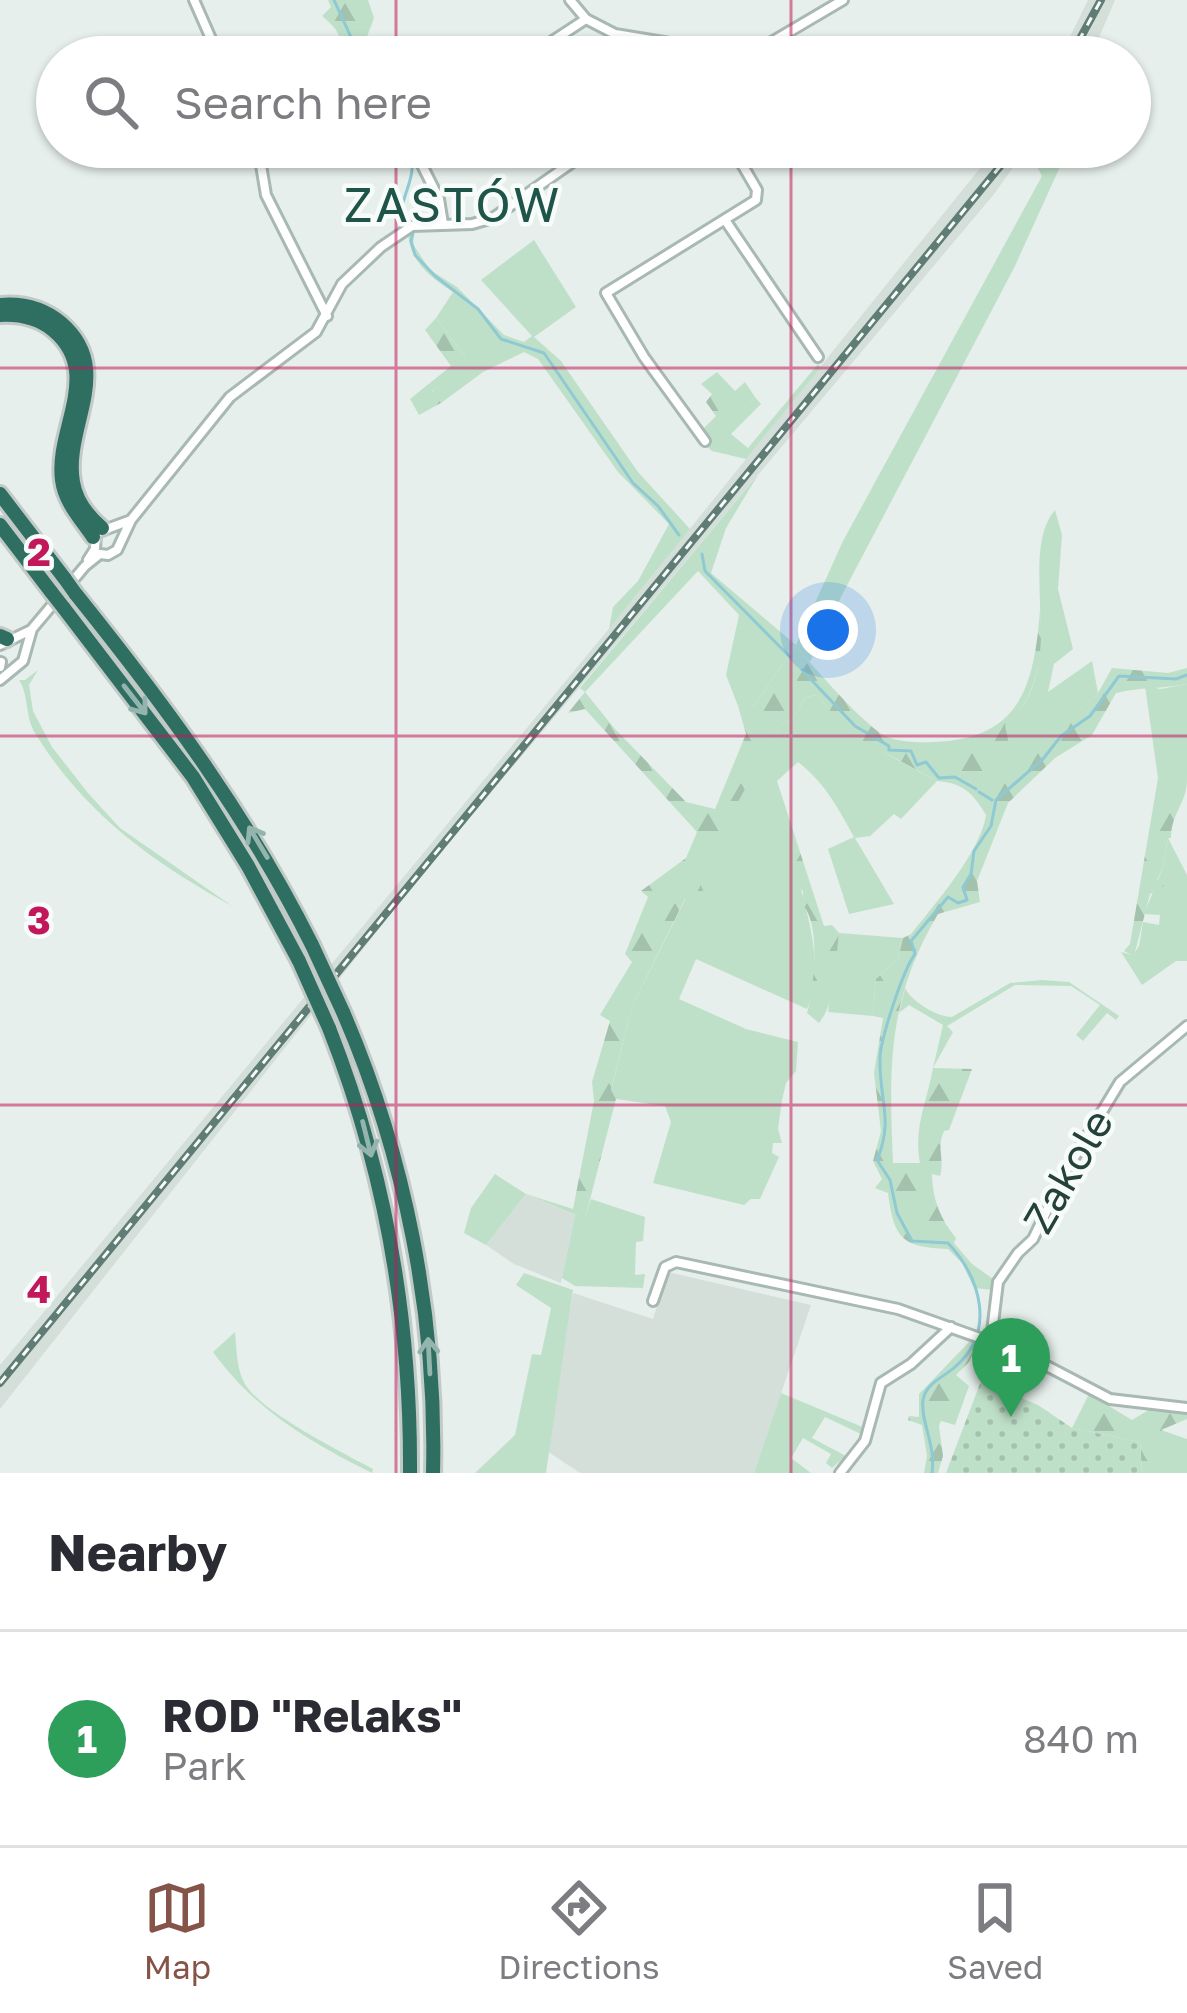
<!DOCTYPE html>
<meta charset="utf-8">
<style>
:root{--surface:#fff;--page:#f7f7f7;--text:#2b2b33;--muted:#7c7c81;--line:#e1e1e2;--accent:#855347}
body{margin:0;font-family:"Golos Text",sans-serif;background:var(--page);color:var(--text)}
.you{position:absolute;left:828px;top:630px;width:42px;height:42px;margin:-30px;border:9px solid #fff;border-radius:50%;background:#1a73e8;box-shadow:0 0 0 18px #1a73e833}
.badge{display:grid;place-items:center;width:78px;height:78px;border-radius:50%;background:var(--accent);color:#fff;font-size:39px;font-weight:700}
.pin{position:absolute;translate:-50% -99px;filter:drop-shadow(0 3px 6px #0008)}
.pin::after{content:'';position:absolute;top:63px;width:42px;height:36px;background:inherit;clip-path:polygon(0 0,100% 0,50% 100%)}
.list{margin:0;padding:0;list-style:none}
h2{display:flex;justify-content:space-between;align-items:center;height:156px;margin:0;padding:0 48px;font-size:51px}
h2 small{font-size:39px;font-weight:400;color:var(--muted)}
.list li{display:grid;grid-template-columns:78px 1fr auto;gap:36px;align-items:center;box-sizing:border-box;height:216px;padding:0 48px;border-top:3px solid var(--line)}
.list b{display:block;font-size:45px;white-space:nowrap}
.list p{margin:0;font-size:39px;white-space:nowrap;color:var(--muted)}
.list em{font-size:39px;font-style:normal;color:var(--muted)}
.icon{flex:none;width:66px;height:66px;fill:none;stroke:currentColor;stroke-width:2;stroke-linecap:round;stroke-linejoin:round}
.map{position:relative;flex:none;width:1187px;height:1473px;overflow:hidden}
.search{position:absolute;background:var(--surface);box-shadow:0 3px 9px #0004;left:36px;right:36px;top:36px;height:132px;display:flex;align-items:center;gap:30px;box-sizing:border-box;padding:0 42px;border-radius:66px;color:var(--muted);font-size:45px}
.sheet{height:372px;background:var(--surface)}
nav{display:flex;justify-content:space-around;align-items:center;box-sizing:border-box;height:168px;border-top:3px solid var(--line);background:var(--surface);font-size:33px;color:var(--muted)}
nav a{display:grid;justify-items:center;gap:6px}
nav .on{color:var(--accent)}
.map>svg:first-child{display:block}
.built{fill:#d4dfda}
.grass{fill:#bfe0c8}
.forest{fill:url(#forest-firs)}
.park{fill:url(#park-dots)}
.lines{fill:none;stroke-linecap:round;stroke-linejoin:round}
.stream{stroke:#8ec9d4;stroke-width:3}
.minor-casing{stroke:#a8b8b2;stroke-width:14}
.highway-casing{stroke:#c2cac8;stroke-width:20}
.minor{stroke:#fff;stroke-width:8}
.highway{stroke:#2f6f62;stroke-width:14}
.rail-casing{stroke:#5f7d75;stroke-width:8}
.rail{stroke:#f7fbf9;stroke-width:3;stroke-dasharray:9;stroke-linecap:butt}
.highway-bridge-casing{stroke:#c2cac8;stroke-width:20;stroke-linecap:butt}
.highway-bridge{stroke:#2f6f62;stroke-width:14}
.oneway{stroke:#93b5ae}
.grid{fill:none;stroke:#c2185b;stroke-width:3;stroke-opacity:0.55}
.labels{text-anchor:middle;stroke-width:9;stroke-linejoin:round;paint-order:stroke}
.street-label{font-size:42px;fill:#24423a;stroke:#f7fbf9}
.quarter-label{font-size:48px;letter-spacing:3px;fill:#1f5548;stroke:#f7fbf9}
.grid-label{font-size:39px;text-anchor:middle;font-weight:bold;fill:#c2185b;stroke:#f7fbf9;stroke-width:9;stroke-linejoin:round;paint-order:stroke}
</style>
<div class="map">
<svg width="1187" height="1473" viewBox="0 0 1187 1473">
<defs>
<pattern id="forest-firs" width="22" height="20" patternUnits="userSpaceOnUse" patternTransform="scale(3)"><rect width="22" height="20" fill="#bfe0c8"/><path d="M5 1l3.5 6h-7zM16 11l3.5 6h-7z" fill="#a4c1ad"/></pattern>
<pattern id="park-dots" width="8" height="8" patternUnits="userSpaceOnUse" patternTransform="scale(3)"><rect width="8" height="8" fill="#bfe0c8"/><path d="M2 2h.1M6 6h.1" fill="none" stroke="#a4c1ad" stroke-width="1.8" stroke-linecap="round"/></pattern>
</defs>
<rect width="100%" height="100%" fill="#e6efeb"/>
<path class="built" d="M1088,0h27l-23,54 -32,3z
M997,147h30l-32,46 -580,690 -415,526v-44l631,-763z
M526,1194l49,21 -14,68 -47,-19 -28,-19z
M668,1272l143,33 -57,168h-174l-33,-22 26,-158 80,26z"/>
<path class="grass" d="M1026,147h43l-55,121 -172,327 -32,67 -15,-16 -41,60 -10,-4 -6,4 -12,-31 13,-60 -41,-44 -113,121 -5,-4 178,-213 -32,53 -15,45 85,72 47,-104 199,-365z
M415,230l-2,14 17,26 27,17 47,48 20,7 8,-6 -51,-56 53,-40 42,67 -42,30 27,24 77,111 52,57 -81,100 4,-22 25,-26 31,-57 -51,-52 -80,-113 -14,-7 -41,20 -42,31 -9,-11 34,-34 -30,-40 17,-26c-23,-15 -44,-31 -45,-60z
M818,364l3,3 -75,92 -34,-8 -9,-8 52,-46 6,7 -30,30 17,14z
M1055,510l7,25 -4,54 15,60 -19,15 -6,28 44,-31 6,32 -91,87 -3,-55c69,-49 11,-169 51,-215z
M38,670l-9,15 4,26 19,36 36,46 32,35 112,78c-80,-44 -148,-93 -197,-173 -10,-16 -6,-38 -16,-53h6z
M1187,684v96l-7,6 -22,-8 -13,-92 16,3z
M817,695c31,40 75,63 120,86l-36,38 -7,-5 -24,22 -15,2 39,66 -45,10 -21,-65 26,-12c-16,-29 -29,-54 -56,-75l-21,19 22,68 -6,3c8,52 35,104 14,157l-111,-50 -17,40 67,30 52,13 -2,29 -10,12 -4,17 -4,29 4,14h-9l-1,10 7,4 -19,42h-9l-7,6 -91,-22 18,-61 -6,-16 -49,-7 -5,-8 21,-85 91,-182 57,-99 14,-7 12,-21z
M1168,838l19,37v86h-11l-34,24 -21,-33 12,3 6,-9 4,-24 16,3 1,-10 -16,-1 19,-47z
M839,933l64,5 -5,21 -22,20 -3,37 -45,-4z
M1042,980l27,2 50,34 -3,4 -9,-7 -24,28 -7,-6 24,-30 -29,-19 -56,-1 -68,41 6,6 -20,36 10,-43 -34,-20 -10,8 6,-25c7,14 32,29 47,29l58,-34z
M495,1174l31,20 -40,51 -22,-12 7,-25z
M591,1199l54,18 -2,24 -7,1 -1,33 10,-1 -2,14 -68,-2 -13,-8 13,-63 10,3z
M524,1273l49,17 -27,183h-71l40,-38 17,-81 9,1 10,-47 -35,-23z
M235,1332c2,18 1,39 12,55 20,28 94,65 126,82l-1,4c-63,-31 -118,-64 -159,-121z
M781,1393l84,35 -4,6 -36,-17 -13,21 34,18 -14,12 -6,-5 5,-9 -28,-16 -12,20 20,15h-57z"/>
<path class="forest" d="M328,0h40l6,18 -9,24 7,15h-29c-6,-23 1,-22 -21,-41l9,-9z
M436,318l30,40 -11,18 -23,15 9,12 -22,12 -9,-16 41,-33 -26,-36z
M717,372l18,19 10,-9 10,15 -32,29 8,8 -12,12 -18,-15 15,-15 -10,-14 6,-8 -11,-10z
M1040,610c4,39 -2,91 -35,115l7,34 -4,19 90,-85 14,-25 56,5 19,-5v16c-25,5 -46,3 -71,9l-24,42 -37,23 -47,45 -31,78 3,21 -42,12c-51,86 -49,153 -45,249h27c-7,-35 7,-61 13,-95l39,1 -23,61 -5,1c-8,17 1,28 -4,45l-8,-2c0,25 9,46 24,64l-2,5 18,21 24,17 -3,9 -19,-2 -12,-25 -14,-14c-46,-2 -54,-10 -60,-56l-13,-5 7,-9 -9,-18 8,-30 -7,-58 9,-55 -10,-2 3,-37 22,-20 5,-21 8,-4c24,-30 70,-83 75,-119 -13,-22 -23,-32 -49,-34l-89,-48 -31,-38 -11,2 -12,21 -14,7 -83,152 6,13 -3,10 -15,-1 -53,107 -21,84 5,9 -31,120 -59,-25 47,15 21,-108 -2,-19 18,-61 -10,-6 32,-53 -7,-8 23,-57 -7,-6 45,-33 11,-26 -112,-123 -17,4 17,-21 30,37 71,73 29,7 31,-75 -8,-28 5,-5 11,5 41,-60c25,27 56,65 85,87 12,9 38,10 53,9 88,-3 101,-56 107,-132z
M1158,778l22,7 7,-5c0,23 -16,33 -16,58h-3l-5,29 -6,13 7,6 -14,8 -16,62 -10,-5 6,-7z
M799,849l25,77 8,-1 7,8c-4,29 -1,66 -20,90l-12,-10c7,-26 14,-87 -4,-108v-14c-10,-9 -11,-25 -10,-39z
M970,1341l7,3 -8,18 -13,13 13,11 -14,39 -14,-4 -2,5 4,30 -5,17h-14l3,-17 -5,-31 -14,-5 1,-4 10,1v-23z
M1089,1394l43,26 20,-12 35,5v6l-26,11 26,9v34h-45l-2,-31 -68,-14z"/>
<path class="park" d="M981,1381l57,24 34,23 68,14 2,31h-196z"/>
<g class="lines">
<path class="stream" d="M334,0l26,57
M405,147c15,23 2,36 -3,60l8,13
M413,232l-2,9 4,14 20,21 43,33 23,30 43,14 89,130 25,23 21,29
M702,554l3,17 85,86
M802,670l53,56 34,20v4l22,1 6,14 9,-3 13,16 16,-1 21,12
M979,792l13,8
M932,1473c4,-29 -12,-52 -9,-73 3,-17 21,-23 32,-33 42,-36 25,-90 -7,-124l-36,-2 -15,-28 -7,-33 -13,-20c17,-40 2,-60 3,-101 0,-19 23,-89 35,-105l-4,-13 37,-44 10,6 9,-3 -4,-13 8,-13 3,-23 17,-25 5,-26 47,-41 18,-23 29,-20 29,-40 57,3 11,-4"/>
<defs>
<path id="minor" d="M194,0l25,57
M570,0l16,19 29,15 134,22
M748,56l95,-56
M528,57l58,-38
M258,147l8,48 61,121
M413,147l26,52 4,25
M725,220l93,137
M705,441l-61,-84 -38,-64 150,-93 1,-10 -25,-43
M88,560l7,-11 1,-16 35,-13
M0,645l31,-15
M0,667l1,-5
M0,680l23,-19 9,-32 53,-63 15,-12 8,1 9,-5 14,-30 99,-123 86,-65 26,-48 39,-37 31,-21 60,-2 21,-6 101,-71
M653,1301l12,-34 11,-5 222,47 124,44 88,46 77,9
M991,1340l7,-58 20,-29 15,-14 33,-68 54,-89 67,-56
M840,1473l25,-32 16,-58 30,-19 40,-37"/>
<path id="highway" d="M0,305c23,-2 43,3 61,18 55,47 2,104 12,159 3,19 15,34 29,46
M0,315c19,-1 37,2 53,15 51,42 2,99 9,150 3,23 19,39 31,57
M0,494l65,85
M0,525l52,68
M75,593c90,112 173,224 237,352
M63,607l130,170 55,89 51,95
M0,636l7,3
M343,1012c62,143 94,305 90,461
M329,1028c56,142 82,292 81,445"/>
</defs>
<use href="#minor" class="minor-casing"/>
<use href="#highway" class="highway-casing"/>
<use href="#minor" class="minor"/>
<use href="#highway" class="highway"/>
<defs>
<path id="rail" d="M1070,57l31,-57
M0,1383l1016,-1236"/>
</defs>
<use href="#rail" class="rail-casing"/>
<use href="#rail" class="rail"/>
<defs>
<path id="highway-bridge" d="M65,579l10,14
M52,593l11,14
M312,945l31,67
M299,961l30,67"/>
</defs>
<use href="#highway-bridge" class="highway-bridge-casing"/>
<use href="#highway-bridge" class="highway-bridge"/>
</g>
<defs><path id="oneway-shaft" d="M-6 0H5M1.5-3L5.5 0L1.5 3" fill="none" stroke-width="1.6" stroke-linecap="round" stroke-linejoin="round" transform="scale(3)"/></defs>
<g class="oneway">
<use href="#oneway-shaft" transform="translate(135 700) rotate(52)"/>
<use href="#oneway-shaft" transform="translate(258 842) rotate(-121)"/>
<use href="#oneway-shaft" transform="translate(367 1139) rotate(76)"/>
<use href="#oneway-shaft" transform="translate(429 1356) rotate(-93)"/>
</g>
<path class="grid" d="M396,0v57M791,0v57M396,147v1326M791,147v1326M0,368h1187M0,736h1187M0,1105h1187"/>
<g class="labels">
<g class="street-label">
<text transform="translate(1068 1171) rotate(-60)" y="15">Zakole</text>
</g>
<g class="quarter-label">
<text x="453" y="222">ZASTÓW</text>
</g>
</g>
<g class="grid-label">
<text x="39" y="566">2</text>
<text x="39" y="934">3</text>
<text x="39" y="1303">4</text>
</g>
</svg>
<div class="you"></div>
<div class="pin badge" style="left:1011px;top:1417px;background:#2e9e5b">1</div>
<div class="search"><svg class="icon" aria-label="search" viewBox="0 0 24 24"><circle cx="10" cy="10" r="6"/><path d="M15 15l6 6"/></svg>Search here</div>
</div>
<section class="sheet">
<h2>Nearby<small></small></h2>
<ul class="list">
<li><span class="badge" style="background:#2e9e5b">1</span><div><b>ROD &quot;Relaks&quot;</b><p>Park</p></div><em>840 m</em></li>
</ul>
</section>
<nav>
<a class="on"><svg class="icon" aria-label="map" viewBox="0 0 24 24"><path d="M3 6l6-2 6 2 6-2v14l-6 2-6-2-6 2zM9 4v14M15 6v14"/></svg>Map</a>
<a><svg class="icon" aria-label="directions" viewBox="0 0 24 24"><path d="M12 3l9 9-9 9-9-9zM9 14v-3h6M13 9l2 2-2 2"/></svg>Directions</a>
<a><svg class="icon" aria-label="saved" viewBox="0 0 24 24"><path d="M7 4h10v16l-5-4-5 4z"/></svg>Saved</a>
</nav>
